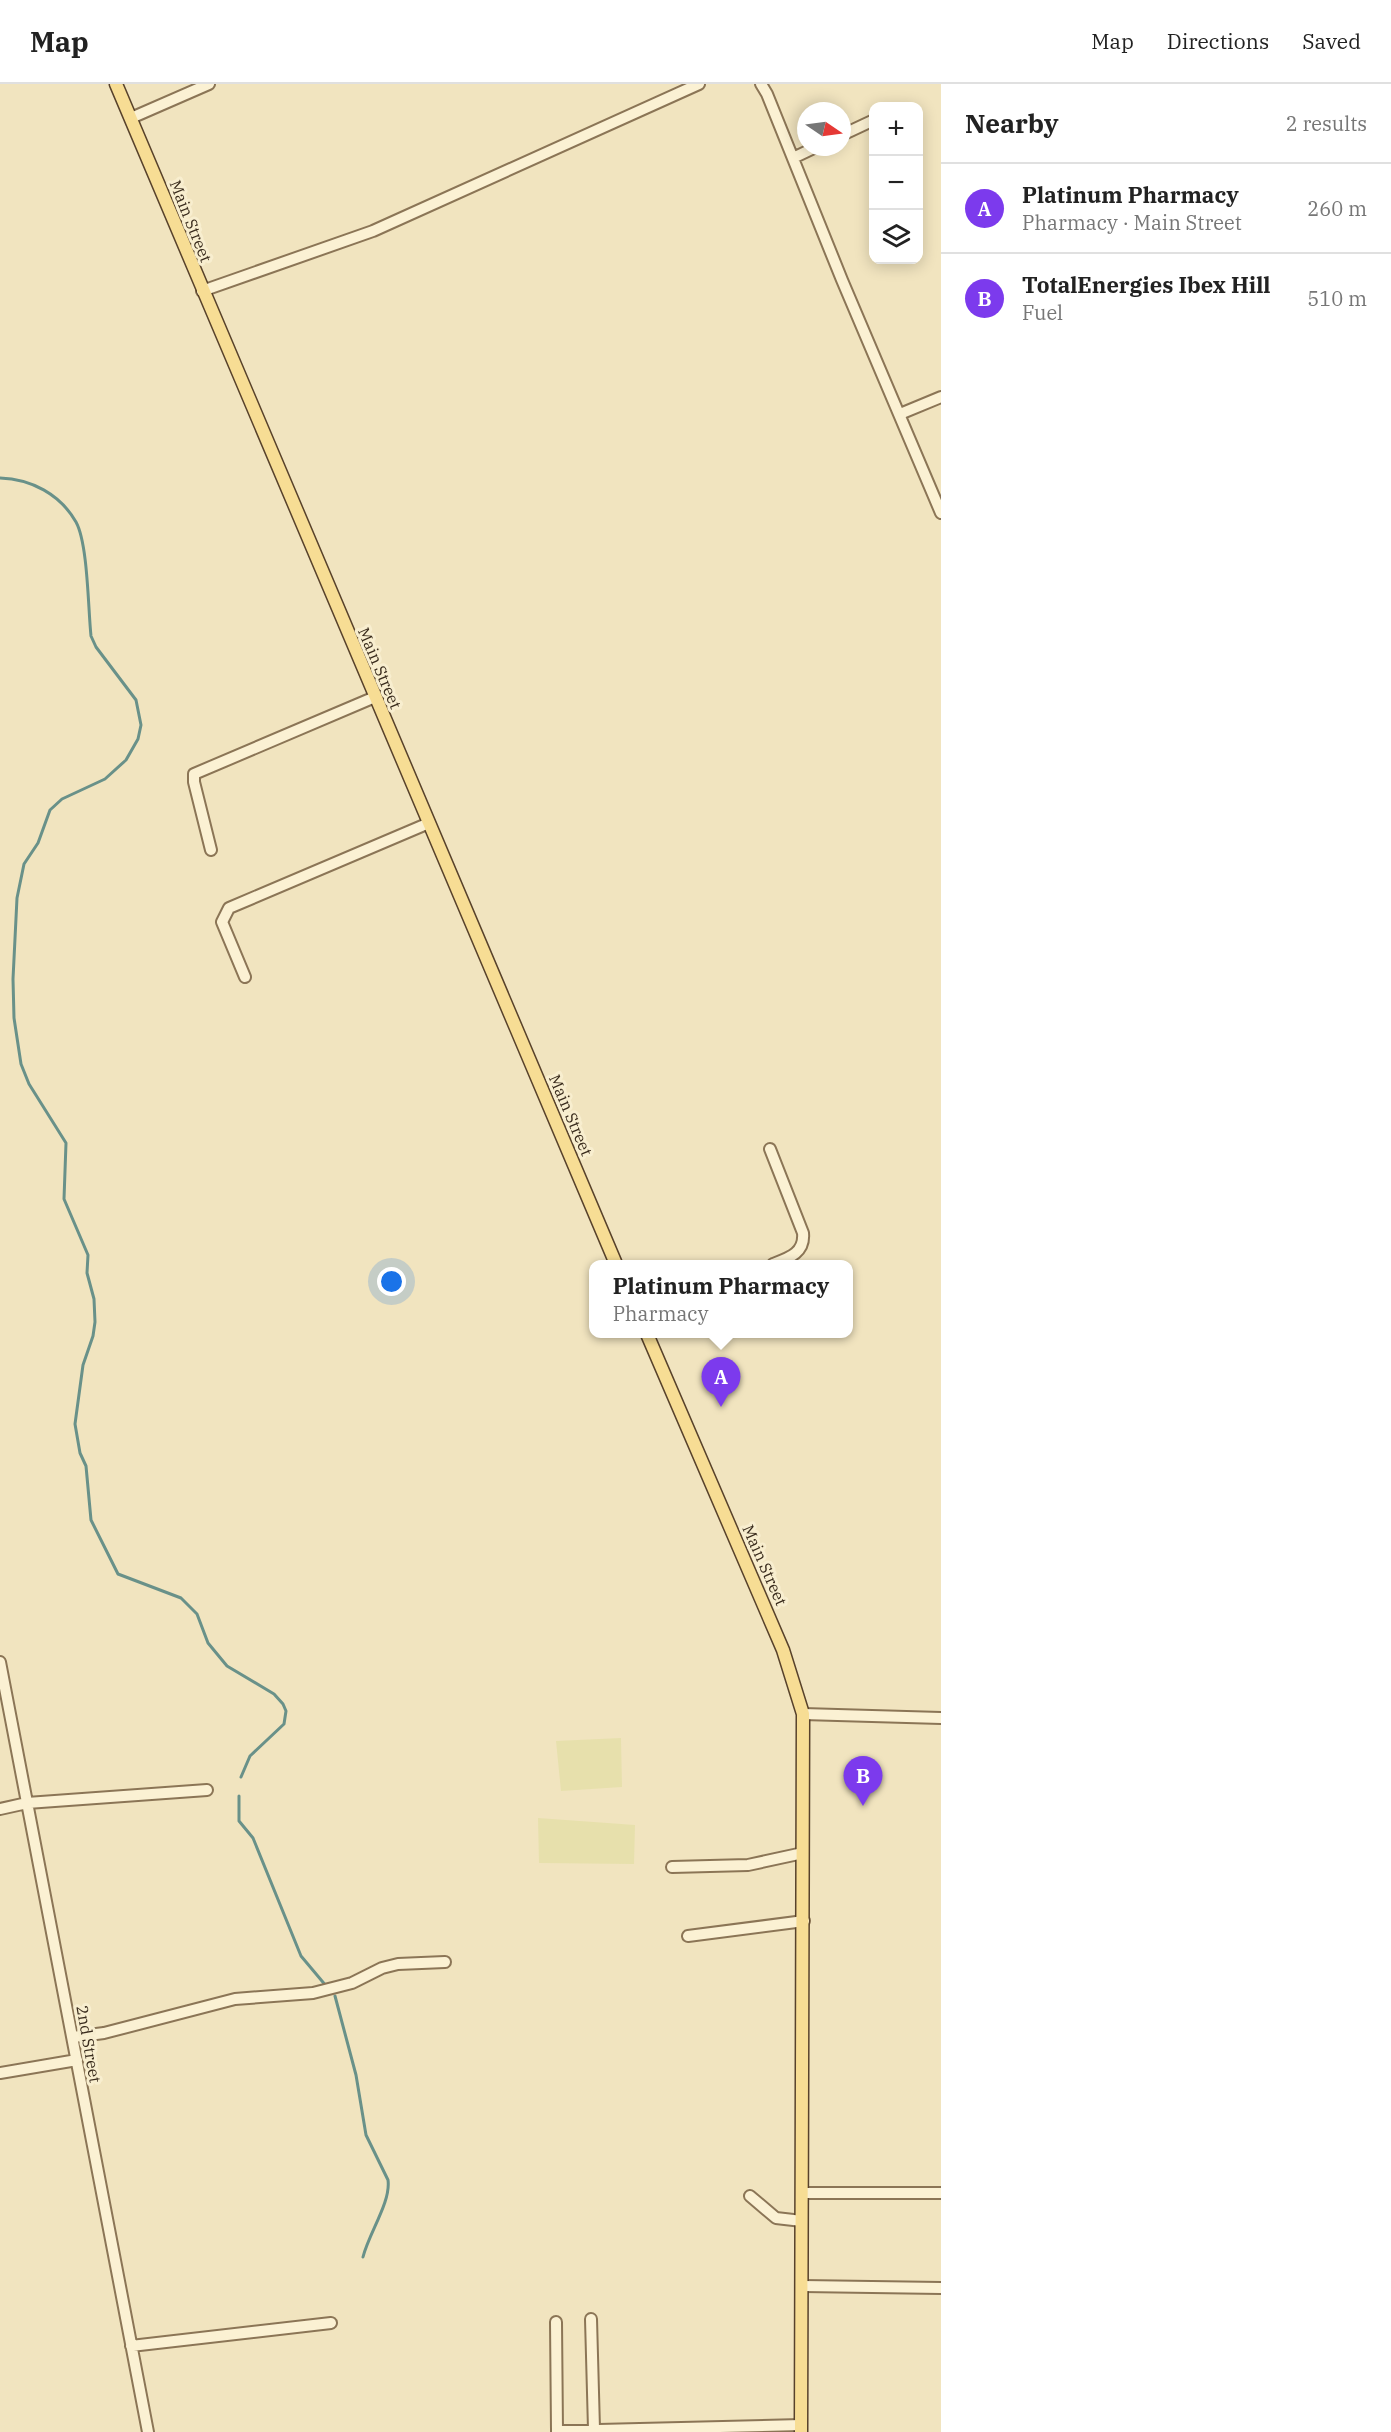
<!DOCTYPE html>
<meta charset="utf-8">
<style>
:root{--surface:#fff;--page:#f2f2f2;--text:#222;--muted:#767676;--line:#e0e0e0;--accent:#7c3aed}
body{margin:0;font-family:"IBM Plex Serif",serif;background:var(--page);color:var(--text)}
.controls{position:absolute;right:18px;top:18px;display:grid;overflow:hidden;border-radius:12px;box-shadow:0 3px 15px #0003}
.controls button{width:54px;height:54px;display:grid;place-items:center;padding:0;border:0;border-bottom:2px solid var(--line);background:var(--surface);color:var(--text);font:30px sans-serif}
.compass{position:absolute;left:797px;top:18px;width:54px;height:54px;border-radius:50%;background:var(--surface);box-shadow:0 3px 15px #0003;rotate:103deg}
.you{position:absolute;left:392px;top:1198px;width:21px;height:21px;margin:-15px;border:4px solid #fff;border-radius:50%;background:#1a73e8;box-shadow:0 0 0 9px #1a73e833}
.badge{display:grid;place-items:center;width:39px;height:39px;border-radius:50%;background:var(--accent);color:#fff;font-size:20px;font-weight:700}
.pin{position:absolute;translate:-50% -50px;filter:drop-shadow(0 2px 3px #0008)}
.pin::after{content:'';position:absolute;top:32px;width:21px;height:18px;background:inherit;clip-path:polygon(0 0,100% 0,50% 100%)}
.popup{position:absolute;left:589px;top:1176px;width:264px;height:78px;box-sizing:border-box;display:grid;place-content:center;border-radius:12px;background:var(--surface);filter:drop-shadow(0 2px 4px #0005);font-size:20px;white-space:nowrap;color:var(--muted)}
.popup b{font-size:22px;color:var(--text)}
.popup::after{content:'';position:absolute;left:50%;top:100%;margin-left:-12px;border:12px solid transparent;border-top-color:var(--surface)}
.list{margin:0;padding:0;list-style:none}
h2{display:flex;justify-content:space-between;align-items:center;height:78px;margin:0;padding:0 24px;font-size:26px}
h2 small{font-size:20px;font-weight:400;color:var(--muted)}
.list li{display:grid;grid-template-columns:39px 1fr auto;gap:18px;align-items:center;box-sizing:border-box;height:90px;padding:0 24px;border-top:2px solid var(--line)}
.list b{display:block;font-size:22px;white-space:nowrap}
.list p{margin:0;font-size:20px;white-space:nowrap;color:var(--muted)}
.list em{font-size:20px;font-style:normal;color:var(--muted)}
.icon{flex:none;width:33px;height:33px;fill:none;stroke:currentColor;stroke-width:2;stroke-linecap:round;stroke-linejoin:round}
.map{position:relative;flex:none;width:941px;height:2348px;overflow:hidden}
header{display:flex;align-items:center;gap:36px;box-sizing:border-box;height:84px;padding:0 30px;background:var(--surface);border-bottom:2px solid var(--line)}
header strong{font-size:28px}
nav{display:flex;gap:33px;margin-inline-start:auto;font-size:21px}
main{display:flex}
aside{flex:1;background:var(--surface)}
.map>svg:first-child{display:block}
.farmland{fill:#e7e0ac}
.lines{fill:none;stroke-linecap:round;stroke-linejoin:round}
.stream{stroke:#699189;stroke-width:3}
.minor-casing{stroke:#8b7556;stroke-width:14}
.major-casing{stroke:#58422b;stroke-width:15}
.minor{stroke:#fbf1d3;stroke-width:10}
.major{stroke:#f7dd94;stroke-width:12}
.labels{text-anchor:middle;stroke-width:6;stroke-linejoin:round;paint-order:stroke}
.street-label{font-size:16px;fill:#392b1c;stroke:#f8eecf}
</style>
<header>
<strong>Map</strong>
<nav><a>Map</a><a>Directions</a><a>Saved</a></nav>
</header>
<main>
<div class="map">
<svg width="941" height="2348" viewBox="0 0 941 2348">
<rect width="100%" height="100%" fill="#f1e4bf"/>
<path class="farmland" d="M621,1654l1,49 -61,4 -5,-50z
M538,1734l97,7 -1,39 -95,-1z"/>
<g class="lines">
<path class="stream" d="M0,394c31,1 60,16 76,44 12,22 12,86 15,114l5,11 40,53 5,25 -3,14 -12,21 -21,19 -43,20 -12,11 -12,33 -14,21 -7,34 -4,81 1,39 7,46 8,20 37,59 -2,56 24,56 -1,18 7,26 1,23 -2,14 -10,29 -8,59 5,29 6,13 5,54 27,54 63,24 16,16 11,29 19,23 47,28 9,10 3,7 -2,13 -34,32 -9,21
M239,1712v25l14,17 48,118 26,31
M335,1912l21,79 10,60 22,45c3,22 -19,53 -25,77"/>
<defs>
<path id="minor" d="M761,0l6,10 75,186 99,233
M131,34l78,-34
M842,51l32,-15
M793,74l23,-11
M202,207l171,-60 326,-147
M900,330l41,-17
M211,766l-17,-68v-8l181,-77
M245,893l-23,-55 7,-14 200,-85
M770,1065l33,84c2,20 -14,25 -30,31
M0,1578l148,770
M803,1630l138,4
M0,1725l27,-6 180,-13
M672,1783l76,-2 55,-12
M688,1852l116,-15
M73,1953l31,-4 131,-34 78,-6 39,-10 30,-15 16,-4 47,-2
M0,1989l77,-13
M802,2109h139
M750,2112l26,22 26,3
M803,2202l138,2
M591,2235l3,110
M556,2238l1,109 244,-6
M131,2262l200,-23"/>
<path id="major" d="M116,0l500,1180
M647,1250l136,316 20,64 -2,718"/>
</defs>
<use href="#minor" class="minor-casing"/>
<use href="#major" class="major-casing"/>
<use href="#minor" class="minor"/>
<use href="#major" class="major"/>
</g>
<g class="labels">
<g class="street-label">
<text transform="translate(191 137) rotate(68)" y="6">Main Street</text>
<text transform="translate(380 584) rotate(67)" y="6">Main Street</text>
<text transform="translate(571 1031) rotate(67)" y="6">Main Street</text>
<text transform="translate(765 1481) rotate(66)" y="6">Main Street</text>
<text transform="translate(89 1960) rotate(80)" y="6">2nd Street</text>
</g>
</g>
</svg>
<div class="controls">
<button>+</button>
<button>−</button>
<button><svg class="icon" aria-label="layers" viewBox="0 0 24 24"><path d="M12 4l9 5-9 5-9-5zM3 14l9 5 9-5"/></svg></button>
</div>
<svg class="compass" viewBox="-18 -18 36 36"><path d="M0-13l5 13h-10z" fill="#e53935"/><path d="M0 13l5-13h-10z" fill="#767676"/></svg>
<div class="you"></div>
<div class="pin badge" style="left:721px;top:1323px">A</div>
<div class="popup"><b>Platinum Pharmacy</b>Pharmacy</div>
<div class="pin badge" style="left:863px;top:1722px">B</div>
</div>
<aside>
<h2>Nearby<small>2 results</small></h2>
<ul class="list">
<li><span class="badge">A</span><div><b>Platinum Pharmacy</b><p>Pharmacy · Main Street</p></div><em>260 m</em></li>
<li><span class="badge">B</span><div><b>TotalEnergies Ibex Hill</b><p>Fuel</p></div><em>510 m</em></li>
</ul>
</aside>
</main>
